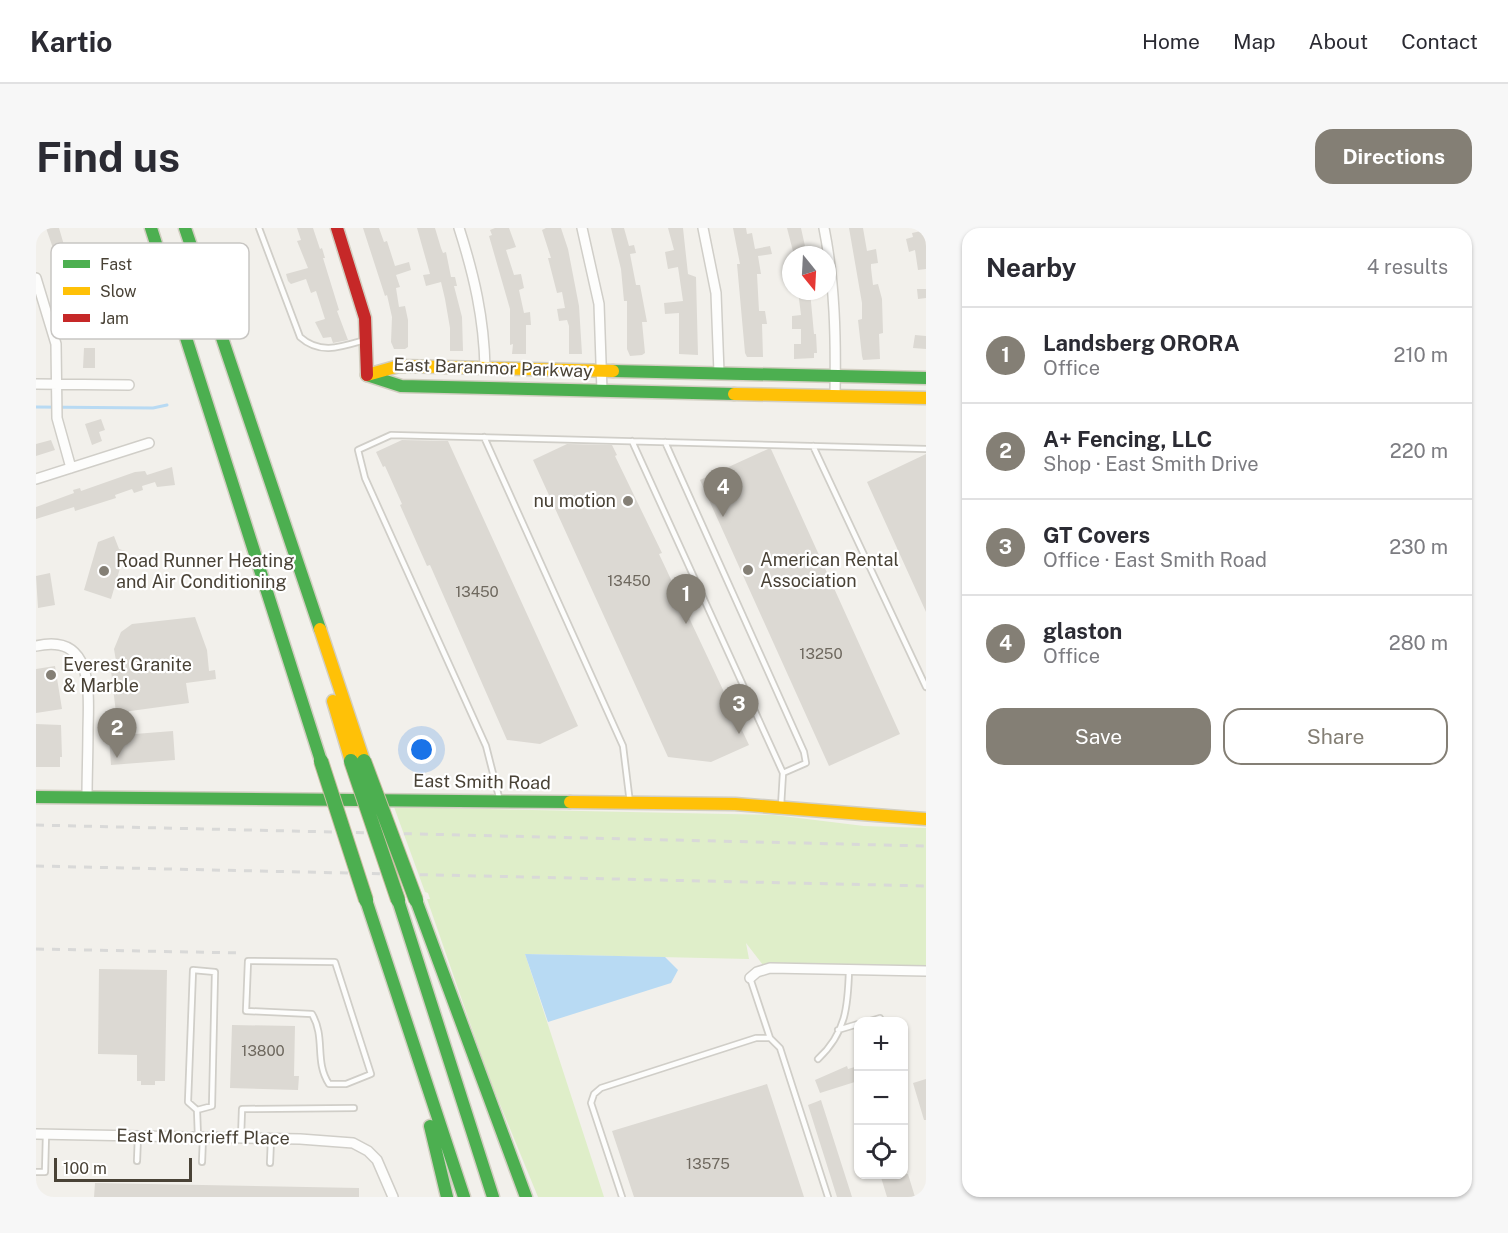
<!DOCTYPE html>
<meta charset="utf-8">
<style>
:root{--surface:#fff;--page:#f7f7f7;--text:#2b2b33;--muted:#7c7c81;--line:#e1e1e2;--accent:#847f75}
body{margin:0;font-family:"Public Sans",sans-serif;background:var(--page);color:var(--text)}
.controls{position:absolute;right:18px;bottom:18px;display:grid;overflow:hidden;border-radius:12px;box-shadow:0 2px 4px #0004}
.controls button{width:54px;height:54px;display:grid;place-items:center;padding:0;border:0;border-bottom:2px solid var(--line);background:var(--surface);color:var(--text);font:30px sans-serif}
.compass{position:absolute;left:746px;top:18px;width:54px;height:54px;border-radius:50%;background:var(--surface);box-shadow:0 2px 4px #0004;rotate:162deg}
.scale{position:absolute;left:18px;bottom:15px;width:138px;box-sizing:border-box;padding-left:6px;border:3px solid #494236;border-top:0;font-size:16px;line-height:21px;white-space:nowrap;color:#494236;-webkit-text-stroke:4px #fff;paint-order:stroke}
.you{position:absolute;left:386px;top:522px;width:21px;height:21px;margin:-15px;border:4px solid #fff;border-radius:50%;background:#1a73e8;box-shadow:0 0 0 9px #1a73e833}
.badge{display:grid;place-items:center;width:39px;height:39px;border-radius:50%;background:var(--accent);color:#fff;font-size:20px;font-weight:700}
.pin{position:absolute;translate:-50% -50px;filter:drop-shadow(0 2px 3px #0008)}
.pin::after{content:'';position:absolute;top:32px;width:21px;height:18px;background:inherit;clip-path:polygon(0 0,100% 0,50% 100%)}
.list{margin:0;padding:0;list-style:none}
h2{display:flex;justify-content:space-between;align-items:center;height:78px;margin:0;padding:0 24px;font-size:26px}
h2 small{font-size:20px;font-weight:400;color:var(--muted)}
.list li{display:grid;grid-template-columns:39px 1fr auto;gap:18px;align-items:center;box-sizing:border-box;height:96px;padding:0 24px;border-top:2px solid var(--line)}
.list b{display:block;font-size:22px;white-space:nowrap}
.list p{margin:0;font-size:20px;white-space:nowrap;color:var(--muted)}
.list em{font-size:20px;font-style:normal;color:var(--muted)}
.actions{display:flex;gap:12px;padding:18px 24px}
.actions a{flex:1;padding:14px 0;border:2px solid var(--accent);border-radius:18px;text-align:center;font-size:21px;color:var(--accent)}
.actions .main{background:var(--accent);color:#fff}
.icon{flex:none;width:33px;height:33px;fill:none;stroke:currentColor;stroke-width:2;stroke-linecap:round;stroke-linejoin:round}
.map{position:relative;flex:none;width:890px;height:969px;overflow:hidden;border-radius:18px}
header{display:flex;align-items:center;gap:36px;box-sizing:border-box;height:84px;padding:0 30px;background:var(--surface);border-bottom:2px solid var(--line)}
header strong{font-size:28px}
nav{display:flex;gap:33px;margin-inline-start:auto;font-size:21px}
.intro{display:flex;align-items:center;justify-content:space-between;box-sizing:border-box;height:144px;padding:0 36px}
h1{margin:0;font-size:42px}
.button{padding:15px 27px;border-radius:18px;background:var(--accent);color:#fff;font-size:21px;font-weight:700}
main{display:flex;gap:36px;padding:0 36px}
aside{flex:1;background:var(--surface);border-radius:18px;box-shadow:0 2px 4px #0004}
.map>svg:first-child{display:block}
.green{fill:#dfeec9}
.water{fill:#b8daf3}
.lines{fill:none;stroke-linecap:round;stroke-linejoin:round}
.stream{stroke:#b8daf3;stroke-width:3}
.building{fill:#dcd9d3}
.lane-casing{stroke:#d0cec8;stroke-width:8}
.street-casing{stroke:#d0cec8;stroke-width:12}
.fast-casing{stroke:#d2cec1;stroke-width:15}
.slow-casing{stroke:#d2cec1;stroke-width:15}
.jam-casing{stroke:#d2cec1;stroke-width:15}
.lane{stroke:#fdfdfc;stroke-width:4.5}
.street{stroke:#fdfdfc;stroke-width:9}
.fast{stroke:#4caf50;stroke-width:12}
.slow{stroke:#ffc107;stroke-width:12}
.jam{stroke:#c62828;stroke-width:12}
.rail{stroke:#d9d9d8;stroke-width:3;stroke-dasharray:8 8;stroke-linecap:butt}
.fast-bridge-casing{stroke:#ccbea4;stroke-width:16;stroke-linecap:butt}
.fast-bridge{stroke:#4caf50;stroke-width:14}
.poi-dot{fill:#847f75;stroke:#fff;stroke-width:2}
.labels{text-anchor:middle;stroke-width:4.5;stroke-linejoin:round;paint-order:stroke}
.number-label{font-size:15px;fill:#6e685e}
.street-label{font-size:18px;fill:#494236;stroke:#fff}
.poi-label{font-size:18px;fill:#494236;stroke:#fff;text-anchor:start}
.key{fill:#fff;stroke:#c8c6c3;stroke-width:1.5}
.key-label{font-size:16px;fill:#494236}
</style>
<header>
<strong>Kartio</strong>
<nav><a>Home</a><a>Map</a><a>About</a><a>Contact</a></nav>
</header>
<div class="intro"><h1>Find us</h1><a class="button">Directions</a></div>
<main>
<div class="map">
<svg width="890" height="969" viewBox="0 0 890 969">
<rect width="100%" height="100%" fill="#f2f0eb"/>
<path class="green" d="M358,579l380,8 90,11 62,2v138l-163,-1 -17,-22 3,16 -224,-5 79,243h-66l-50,-122 -61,-176h3l-2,-6 -3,-1z"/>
<path class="water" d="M489,726l140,3 13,13 -7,13 -123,39z"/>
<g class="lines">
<path class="stream" d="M0,179l117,1 14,-3"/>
</g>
<path class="building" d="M10,0h13l5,17 5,2 -2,7 4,13 3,4 4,-1 17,65 -11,4v-8l-2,1z
M261,0h16l7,21 2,-1 3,10h-2l16,52 -2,1 11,29 -15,3 -2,-6 -8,1 -8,-16 10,-3 -9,-28 -5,2 -5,-14 -15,5 -3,-3 -2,-7 22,-6 -11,-27 4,-1z
M327,0h16l5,14 3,-1 8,25 14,-4 2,8 -15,5 4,12 -4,1 3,19 6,-1 3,14v27l-3,2h-11l-3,-7 1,-25 -5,-22 -2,1z
M381,0h18l6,20 2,5 3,-1 5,25h4l2,9h-3l8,31 1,34h-13v-23l-5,-29 -4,-17 -15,4 -3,-11 7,-1z
M459,0h14l7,19 -10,3 8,25 7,-1 3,14 -5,2 5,23 6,-1 1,13h-5v29h-14l1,-10 -3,1v-36l-21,-73 3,-1 -2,-5z
M510,0h15l7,21 11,57 3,48h-13v-28l-2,-6 -8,1 -2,-12 8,-1 -3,-16 -5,1 -9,-35h3l-9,-28z
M575,0h13l5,18 5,-1 2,8 -6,1 6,31h4l7,37h-5l3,31 -3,2 -12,1 -3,-7v-48h-3l-3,-32z
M632,0h15l5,46 8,3 2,78 -19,-1v-41l-14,1 -1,-11 19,-2 -5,-34 -10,2 -3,-17 9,-2z
M697,0h13l1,6 5,-1 3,16 15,-3 2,8 -14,2 3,18h-4l2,37h6l2,13h-5l1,33h-16l-2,-4 -8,-89h3z
M751,0h14l6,27h-13z
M813,0h14l4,23 9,-2 2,14 -7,1v4l2,17 5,-1 4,15 1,34 -4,1 1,25 -17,1 -1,-4 -4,-36 4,-1v-16z
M890,2v39l-8,1 -3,-20 -6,2 -3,-13 7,-2 -1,-4z
M881,61h9v9l-8,1z
M762,63h12l4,43h2l1,19h-3v5l-20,1v-15h7v-15h-9v-13l9,-1z
M879,107l11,1v13l-13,-1z
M48,120h11v20h-12z
M65,191l4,11 -6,2 3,9 -10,4 -7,-21z
M15,212l4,10 -19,6v-12z
M366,212l46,1 130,285 -38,18 -33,-4 -77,-175 -3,1 -27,-61 2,-1 -17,-38 -2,1 -7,-15z
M531,216l45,1 5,10 -2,1 47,97 -3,1 90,191 -38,17 -43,-5 -135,-297z
M732,221h3l129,285 -71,32 -129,-286z
M890,226v158l-59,-130z
M136,239l3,18 -18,2 -2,-5 -13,4 1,4 -9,3 -2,-4 -17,6 1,3 -41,13 -1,-4 -38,12v-12l38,-14 -1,-3 7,-2 1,3 54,-19 10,-1 2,4z
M78,308l5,13 6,2 -14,48 -27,-9 14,-48z
M14,345l5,32 -17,3 -2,-32z
M159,389l12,33 2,21 6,-1 1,9 -30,4 3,20 -73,10 -6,-51 6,-1 -2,-12 7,-17 11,-8z
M19,438l7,43 -26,4v-44z
M0,496l25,1 1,32h-2v10h-24z
M137,503l2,29 -64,5 -2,-29z
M63,741l68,1 -2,111h-10v4h-14v-4h-4v-26l-39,-1z
M196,797l63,1 -1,50h5l-1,14 -68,-2z
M811,838l1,3 10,-3v15l-38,12 -5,-13z
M890,851v41h-2l-11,-37z
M731,856l37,113h-170l-22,-66z
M785,872l31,97h-15l-29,-92z
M844,946h28l7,23h-28z
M59,955l264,5v9h-265z"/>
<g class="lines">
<defs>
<path id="lane" d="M223,0l41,109c20,18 41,10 65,3
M448,209l139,309 7,57
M596,213l151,332 -2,33
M629,214l139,310 2,11 -23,10
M777,218l113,241
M464,573l-14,-55 -121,-268 -7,-28 33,-15 535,14
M212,733l87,1 36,112 -25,10h-17c-15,-23 -3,-46 -17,-70l-66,-3z
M714,750l20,60
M831,794l13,-4 2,4
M802,802l20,-6
M782,831c28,-26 30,-53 31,-89
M161,882l-9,-8 5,-132 22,2 -3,134 -15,4 1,27
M205,910l1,-29 112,-1
M101,933l1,-25
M166,934l1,-25
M234,935l1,-24
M0,944h9l1,-38
M586,969l-31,-94 3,-9 7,-6 155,-50h14l10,10 48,149"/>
<path id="street" d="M423,0c15,47 25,90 26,140
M546,0l17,76 3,87
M667,0l13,65 3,80
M788,0c11,55 12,111 11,166
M0,50l20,66 1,74 14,50
M0,156l93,1
M0,251l113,-36
M0,418c57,-13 53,45 52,83 0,23 -1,46 -1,69
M714,750l7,-6 13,-4 156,3
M0,906l264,5 53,4 15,8 9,9 16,37"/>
<path id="fast" d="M115,0l170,533
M149,0l135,401
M577,143l313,7
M331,147l34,11 333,8
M0,569l534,5
M330,672l98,297
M362,672l95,297
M380,672l110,297
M394,898l17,71"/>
<path id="slow" d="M331,147l32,-9 214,5
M698,166l192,4
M284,401l44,132
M297,473l18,60
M534,574l165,2 191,15"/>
<path id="jam" d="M301,0l28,90 2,57"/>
</defs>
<use href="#lane" class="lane-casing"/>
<use href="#street" class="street-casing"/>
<use href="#fast" class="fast-casing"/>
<use href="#slow" class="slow-casing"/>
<use href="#jam" class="jam-casing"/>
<use href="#lane" class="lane"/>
<use href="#street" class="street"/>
<use href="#fast" class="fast"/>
<use href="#slow" class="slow"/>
<use href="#jam" class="jam"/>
<path class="rail" d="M0,597l890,21
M0,638l890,20
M0,721l207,4"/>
<defs>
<path id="fast-bridge" d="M285,533l45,139
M315,533l47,139
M328,533l52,139"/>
</defs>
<use href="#fast-bridge" class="fast-bridge-casing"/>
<use href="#fast-bridge" class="fast-bridge"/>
</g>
<g class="poi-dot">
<circle cx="592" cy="273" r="6"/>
<circle cx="712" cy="342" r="6"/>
<circle cx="68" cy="343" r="6"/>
<circle cx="15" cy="447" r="6"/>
</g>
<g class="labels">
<g class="number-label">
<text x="593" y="358">13450</text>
<text x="441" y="369">13450</text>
<text x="785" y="431">13250</text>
<text x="227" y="828">13800</text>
<text x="672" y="941">13575</text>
</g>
<g class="street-label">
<text transform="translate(457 140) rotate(2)" y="6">East Baranmor Parkway</text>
<text transform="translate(446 554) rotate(1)" y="6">East Smith Road</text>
<text transform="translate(167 909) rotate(1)" y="6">East Moncrieff Place</text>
</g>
<g class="poi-label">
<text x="580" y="279" text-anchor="end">nu motion</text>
<text x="724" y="338">American Rental<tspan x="724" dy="21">Association</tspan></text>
<text x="80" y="339">Road Runner Heating<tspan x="80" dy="21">and Air Conditioning</tspan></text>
<text x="27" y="443">Everest Granite<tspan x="27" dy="21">&amp; Marble</tspan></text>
</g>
</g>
<rect x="15" y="15" width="198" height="96" rx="9" class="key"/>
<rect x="27" y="32" width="27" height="8" fill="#4caf50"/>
<rect x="27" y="59" width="27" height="8" fill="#ffc107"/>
<rect x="27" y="86" width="27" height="8" fill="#c62828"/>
<g class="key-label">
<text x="64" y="42">Fast</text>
<text x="64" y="69">Slow</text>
<text x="64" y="96">Jam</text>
</g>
</svg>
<div class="controls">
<button>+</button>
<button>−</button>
<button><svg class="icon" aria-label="locate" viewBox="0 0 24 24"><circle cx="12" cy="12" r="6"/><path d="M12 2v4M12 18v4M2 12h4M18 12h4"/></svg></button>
</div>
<svg class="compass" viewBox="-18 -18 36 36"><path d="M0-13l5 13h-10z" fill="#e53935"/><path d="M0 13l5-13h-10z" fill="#7c7c81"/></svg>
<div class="scale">100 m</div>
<div class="you"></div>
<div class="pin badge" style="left:650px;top:396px">1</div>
<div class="pin badge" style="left:81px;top:530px">2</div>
<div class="pin badge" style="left:703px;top:506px">3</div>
<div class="pin badge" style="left:687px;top:289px">4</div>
</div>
<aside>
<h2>Nearby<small>4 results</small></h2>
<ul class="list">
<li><span class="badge">1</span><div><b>Landsberg ORORA</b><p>Office</p></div><em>210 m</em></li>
<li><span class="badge">2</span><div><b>A+ Fencing, LLC</b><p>Shop · East Smith Drive</p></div><em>220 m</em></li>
<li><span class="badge">3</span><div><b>GT Covers</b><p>Office · East Smith Road</p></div><em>230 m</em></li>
<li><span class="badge">4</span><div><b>glaston</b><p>Office</p></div><em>280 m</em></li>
</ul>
<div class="actions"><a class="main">Save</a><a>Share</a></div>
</aside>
</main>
